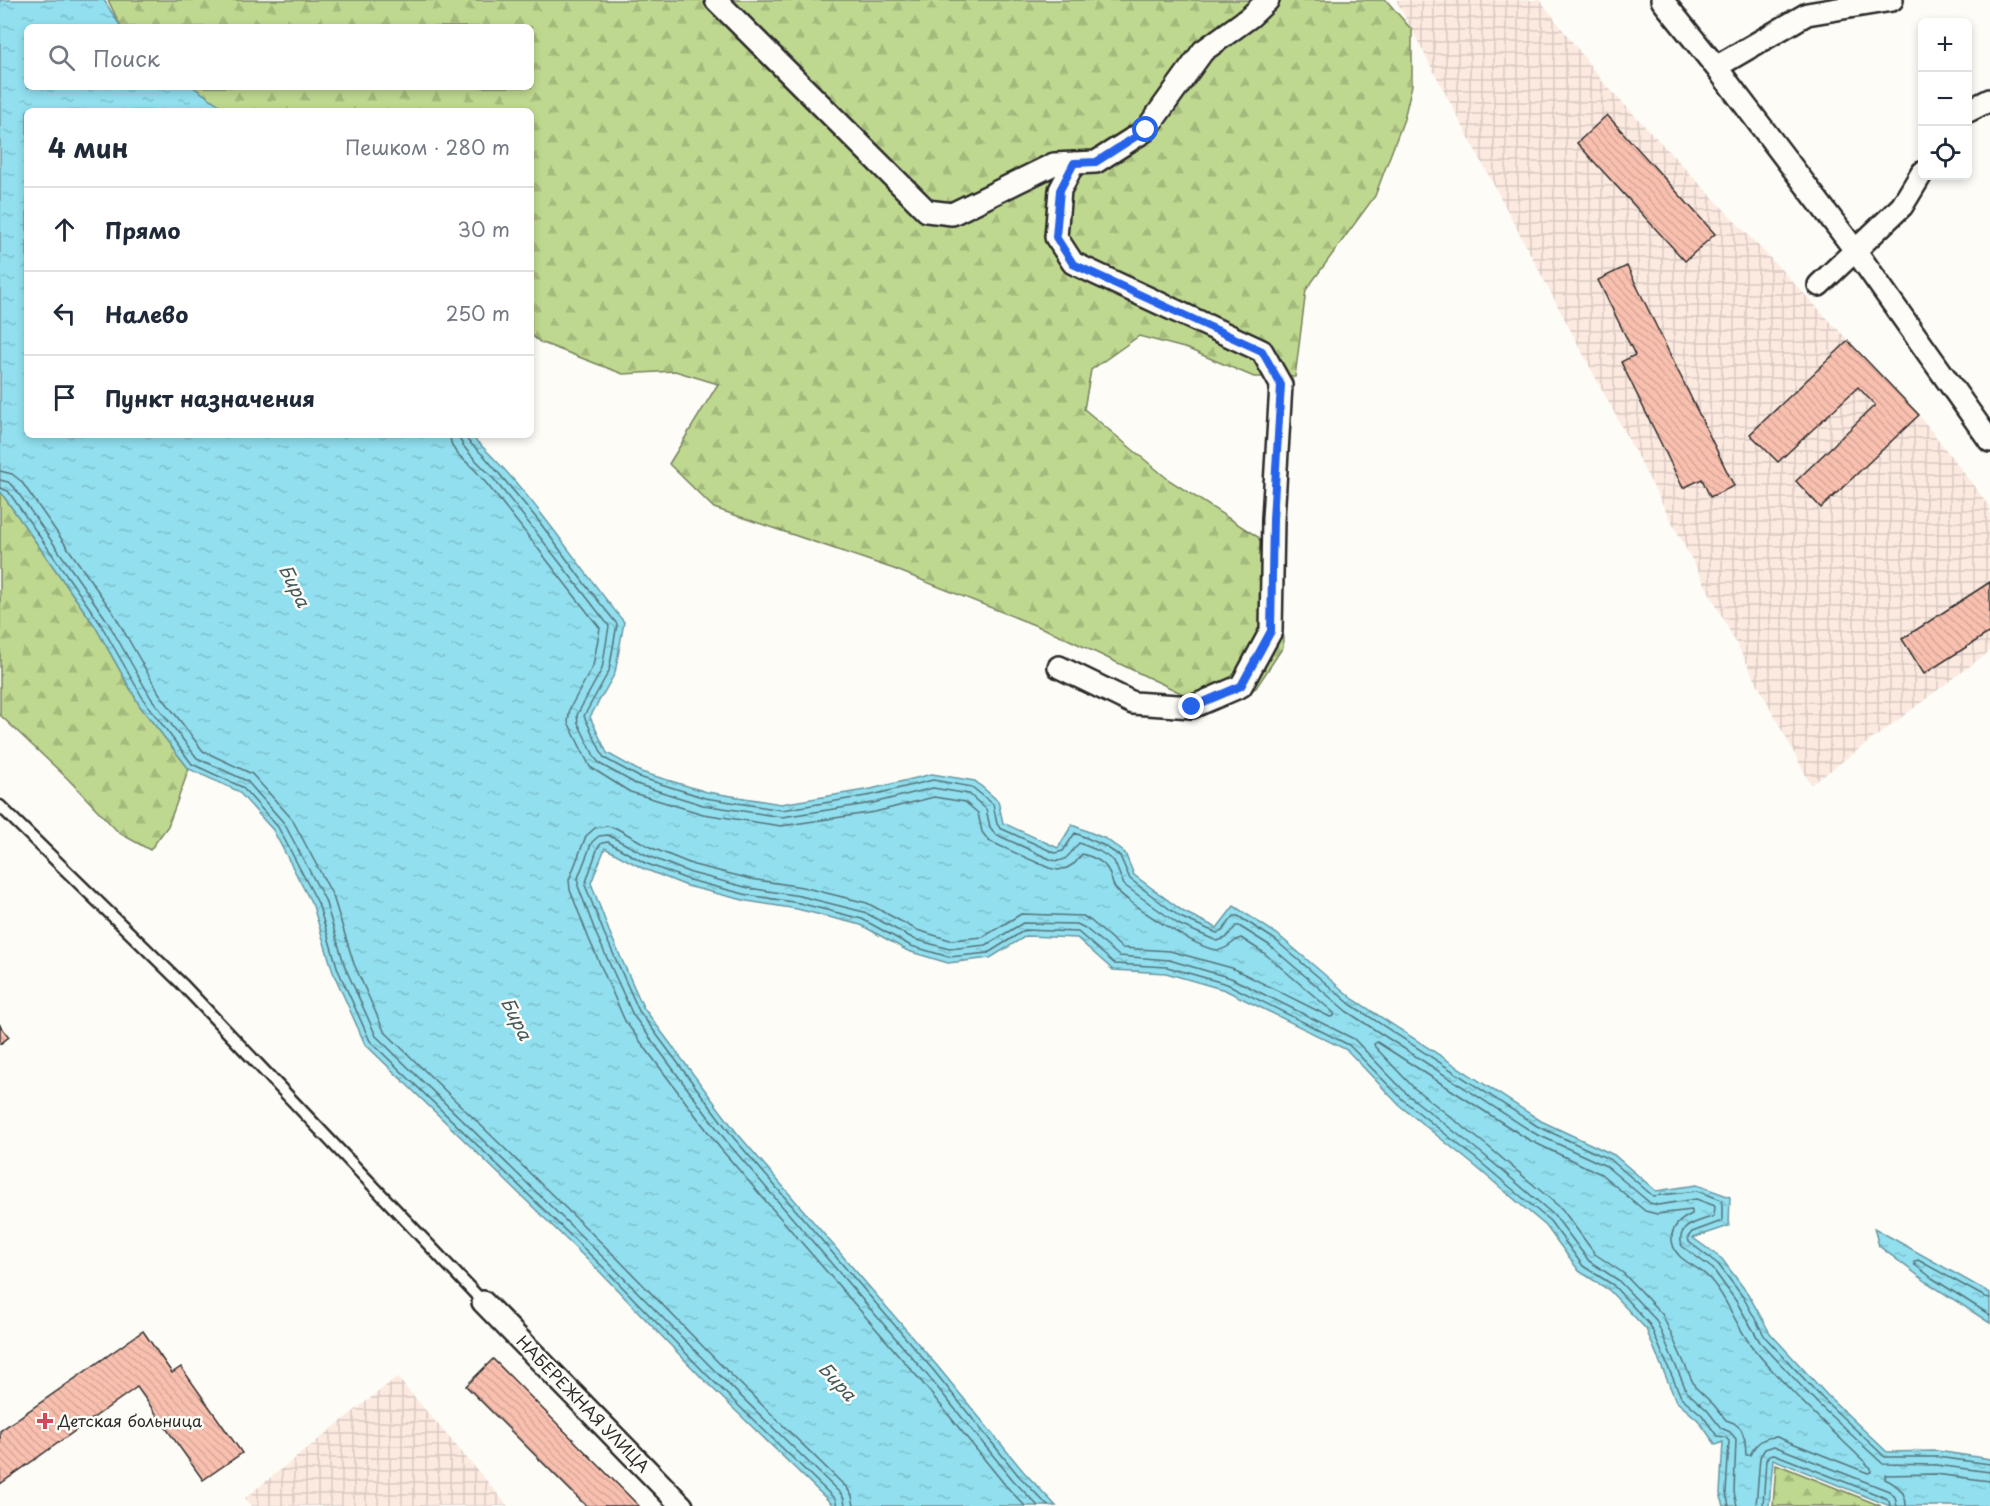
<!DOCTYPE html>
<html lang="ru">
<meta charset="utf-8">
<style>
:root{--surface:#fff;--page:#f6f6f7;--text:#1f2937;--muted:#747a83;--line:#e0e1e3}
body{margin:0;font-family:"Playpen Sans",sans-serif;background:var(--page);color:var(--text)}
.controls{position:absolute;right:18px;top:18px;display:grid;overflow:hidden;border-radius:9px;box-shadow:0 3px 9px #0003}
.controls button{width:54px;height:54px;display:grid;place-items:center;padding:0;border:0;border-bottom:2px solid var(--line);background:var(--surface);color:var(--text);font:30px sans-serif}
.stop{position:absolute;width:18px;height:18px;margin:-14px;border:4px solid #2563eb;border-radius:50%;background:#fff}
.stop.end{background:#2563eb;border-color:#fff;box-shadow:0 2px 6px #0008}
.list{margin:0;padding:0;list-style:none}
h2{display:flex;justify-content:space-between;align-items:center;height:78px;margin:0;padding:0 24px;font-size:26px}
h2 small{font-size:20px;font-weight:400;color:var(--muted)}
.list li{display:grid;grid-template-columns:39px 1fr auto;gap:18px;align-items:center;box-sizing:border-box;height:84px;padding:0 24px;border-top:2px solid var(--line)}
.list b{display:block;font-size:22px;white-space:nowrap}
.list em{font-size:20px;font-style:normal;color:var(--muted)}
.icon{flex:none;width:33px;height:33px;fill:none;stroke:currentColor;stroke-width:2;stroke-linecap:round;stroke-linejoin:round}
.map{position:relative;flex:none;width:1990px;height:1506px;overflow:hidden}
.search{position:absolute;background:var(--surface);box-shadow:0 3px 9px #0003;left:24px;top:24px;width:510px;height:66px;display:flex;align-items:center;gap:15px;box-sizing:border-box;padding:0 21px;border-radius:9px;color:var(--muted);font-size:22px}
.panel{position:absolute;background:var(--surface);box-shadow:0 3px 9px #0003;left:24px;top:108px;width:510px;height:330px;border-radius:9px}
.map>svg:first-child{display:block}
.industrial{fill:url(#industrial-grid)}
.forest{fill:url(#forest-firs);stroke:#75825d;stroke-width:1.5}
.water{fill:url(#water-ripples);stroke:#6897a1;stroke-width:1.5}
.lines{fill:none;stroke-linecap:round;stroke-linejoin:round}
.shore{stroke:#547379;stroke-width:1.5}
.building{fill:url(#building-back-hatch);stroke:#2b2b2b;stroke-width:1.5}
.lane-casing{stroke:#2b2b2b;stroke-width:15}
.street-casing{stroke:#2b2b2b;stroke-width:26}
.lane{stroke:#fdfcf7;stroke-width:10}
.street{stroke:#fdfcf7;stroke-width:21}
.route{stroke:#2563eb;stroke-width:8}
.poi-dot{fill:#d1495b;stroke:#fdfcf7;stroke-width:2}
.labels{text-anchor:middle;stroke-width:5;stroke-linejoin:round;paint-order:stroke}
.street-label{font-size:16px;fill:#2b2b2b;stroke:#fdfcf7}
.poi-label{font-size:16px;fill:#2b2b2b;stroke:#fdfcf7;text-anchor:start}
.water-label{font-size:18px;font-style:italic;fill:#44585c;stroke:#fdfcf7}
</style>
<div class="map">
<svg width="1990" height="1506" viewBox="0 0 1990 1506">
<defs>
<pattern id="industrial-grid" width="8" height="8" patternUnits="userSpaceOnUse" patternTransform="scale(1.5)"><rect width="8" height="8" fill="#fceae1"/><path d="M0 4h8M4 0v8" fill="none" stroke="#d8c9c1"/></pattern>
<pattern id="forest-firs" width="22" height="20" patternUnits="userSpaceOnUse" patternTransform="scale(1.5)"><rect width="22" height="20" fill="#bfd88f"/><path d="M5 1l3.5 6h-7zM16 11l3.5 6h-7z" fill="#a4ba7c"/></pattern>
<pattern id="water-ripples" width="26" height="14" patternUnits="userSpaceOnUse" patternTransform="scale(1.5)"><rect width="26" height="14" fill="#91dfef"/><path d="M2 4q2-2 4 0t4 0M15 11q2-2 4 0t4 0" fill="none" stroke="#7dc0cd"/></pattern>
<pattern id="building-back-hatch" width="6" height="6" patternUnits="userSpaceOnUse" patternTransform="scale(1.5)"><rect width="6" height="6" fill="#f9c0af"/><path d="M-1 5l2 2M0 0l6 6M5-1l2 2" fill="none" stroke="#d6a597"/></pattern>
</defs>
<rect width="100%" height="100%" fill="#fdfcf7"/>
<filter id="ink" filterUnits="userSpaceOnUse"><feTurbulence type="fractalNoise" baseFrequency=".0167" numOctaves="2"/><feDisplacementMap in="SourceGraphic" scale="12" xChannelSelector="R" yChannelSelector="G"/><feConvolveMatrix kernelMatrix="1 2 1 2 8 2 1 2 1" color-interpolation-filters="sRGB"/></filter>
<g filter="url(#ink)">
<path class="industrial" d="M1396,0h144l63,82 316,333 71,92v144l-179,134z
M397,1377l111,129h-256l-7,-8z"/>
<path class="forest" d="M108,0h1278l26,30v55l-8,34 -29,77 -69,94 -11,87h-41l-66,-28 -49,-13 -48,34 -7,39 85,71 89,57 24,49 1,61 -27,41 -29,17 -44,-11 -126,-60 -163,-65 -180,-61 -45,-44 49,-80 -43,-13 -52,3 -83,-32 -9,-7v-224h-303l-35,-24h338v-60h-410z
M0,491l95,135 45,80 49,63 -21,57 -18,24 -31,-17 -52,-55 -67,-63z
M1776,1464l105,42h-108z"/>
<path class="water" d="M0,0h104l17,27h-94v60h166l35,24h-201v324h443c60,54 103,125 154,187l-9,51 -25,44 17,36 34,19 66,20 74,12 90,-15 61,-15 43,7 23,20 5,22 55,25 14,-23 34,14 19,14 9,22 50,37 33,16 17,-22 43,28 76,65 188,122 73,34 42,36 41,-6 33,12 -1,29 -36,12 29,21 26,35 22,39 57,62 60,57 50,-1 53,8v47h-100l-117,-47 -4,47h-45l-4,-12 3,-52 -7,3 -18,-25 -22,-19 -30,-72 -37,-39 -30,-19 -33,-45 -71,-60 -76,-61 -52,-55 -122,-60 -59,-17 -53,-3 -36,-32 -51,-2 -36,22 -42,5 -40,-12 -47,-26 -64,-16 -50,-8 -60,-15 -45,-18 -37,-20 -14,35 18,48 34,76 94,126 201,234 85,104 33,35h-222l-131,-127 -102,-106 -236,-229 -32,-72 -20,-66 -40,-76 -35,-39 -49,-22 -49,-63 -45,-80 -95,-135z
M1874,1228l116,65v30l-62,-40 -49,-37z"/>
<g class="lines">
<path class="shore" d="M450,435c0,18 15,24 26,36 43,51 82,105 124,157l-7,38 -23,42 -2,14 22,45 40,25 73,22 78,12 94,-14 59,-15 31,5 13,11 4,19 7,9 60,27 9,2 9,-2 8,-5 7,-9c8,2 19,6 24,13 5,6 5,15 9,21 12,15 84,62 103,62 10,0 15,-10 23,-12l23,15 70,60v3l-4,1 -98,-49 -62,-17 -48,-3 -31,-27 -8,-5 -62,-2 -38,23 -33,3 -33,-10 -50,-27 -65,-16 -51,-8 -57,-14 -42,-17 -36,-20 -9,-2 -12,2 -9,8 -17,44 1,10 19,49 36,82 95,127 201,233 85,105 19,20
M459,435c0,12 24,31 33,42 40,49 78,99 117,149l-7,43 -25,46 1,8 17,35 5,6 36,20 67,21 79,12 91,-14 60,-15 36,6 17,15 4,18 5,7 57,26c15,4 18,-8 27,-17l20,8 15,10 10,24 54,39 39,17 9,-3 10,-12h3l30,19 77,66 188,122 72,33 44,37 8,2 38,-6 19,7 -1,10c-14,6 -39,8 -32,30l31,23 23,32 24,41 58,62 65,60 53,1 54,7
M466,435l2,6 17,16 53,63 49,67 30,37 -8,47 -25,45 20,42 35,19 66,21 77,12 90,-15 61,-15 39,7 21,17 4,20 3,4 55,25 8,-2 12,-18 28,12 17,11 10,23 50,38 37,16 5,-2 12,-15h4l36,23 76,65 187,122 74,34 42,36 44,-5 25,9v21l-30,11 -4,5 1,5 29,22 25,33 22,40 58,62 62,58h52l53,7
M0,471l12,3 9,7 93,133 45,79 44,58 49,23 40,45 41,77 21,68 30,67 232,226 103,106 128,125 5,8 2,10
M0,480l8,2 6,5 92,132 45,79 46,60 50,23 37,42 41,77 20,67 31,69 234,228 103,105 128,125 3,5 1,7
M0,488l8,3 92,132 45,79 47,62 50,23 36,40 40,76 20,67 32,71 235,228 102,106 128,124 2,7
M1377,1042l152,98 72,34 44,37 12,3 35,-4v4c-13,6 -24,15 -19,31 4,15 22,20 33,30 21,20 29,51 47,73 35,43 78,81 118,120v4l-3,1 -91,-36c-14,0 -21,6 -27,18h-4l-1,-15 -4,-11 -7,-6 -8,-3 -13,-16 -18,-17 -33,-73 -39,-41 -28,-19 -33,-45 -72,-61 -76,-60 -39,-41 -1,-3z
M1990,1298l-5,-1 -67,-37 -4,2 1,3 17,13 58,37
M1038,1506l-25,-26 -85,-104 -201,-234 -94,-127 -36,-79 -19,-50v-8l14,-36 7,-6 9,-1 40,21 43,17 58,15 51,8 64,16 50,27 35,10 37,-4 37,-22 54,1 8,4 34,28 50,4 62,18 123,61 54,56 76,60 71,61 34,45 29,19 38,40 31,72 20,18 14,18 9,4 6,7 -2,53 3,14
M1048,1506l-30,-31 -84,-104 -201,-234 -94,-126 -35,-78 -19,-48 13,-38 4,-4 6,-1 37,21 44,17 59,15 51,8 63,16 49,27 38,11 39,-4 37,-23 53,2 37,32 52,3 60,17 122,61 54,55 76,61 71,60 33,45 30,19 37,40 31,72 21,18 15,21 8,1 4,4 -3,52 3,13
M1756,1506l4,-49 5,-8 9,-3 115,45 6,6 2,9
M1763,1506l3,-46 3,-5 5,-1 112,44 3,3 1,5
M1906,1506c0,-15 -9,-21 -21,-27v-4l50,-1 55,7"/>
</g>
<path class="building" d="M1607,115l108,119 -30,27 -108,-118z
M1627,266l107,220 -24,11 -8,-18 -19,9 -62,-126 14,-7 -37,-75z
M1848,341l71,74 -98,93 -25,-27 79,-76 -17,-18 -80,75 -28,-28z
M1990,582v50l-66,42 -22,-35z
M0,1025l9,12 -9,7z
M143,1331l29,42 9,-6 61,86 -39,27 -66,-93 -137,97v-53z
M493,1359l146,147h-53l-120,-120z"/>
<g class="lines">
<defs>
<path id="lane" d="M0,806l182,178 301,318"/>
<path id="street" d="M716,0l211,211 25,3 102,-50 42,-2 50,-32 57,-79 47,-34 18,-17
M1662,0l54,67 139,183 135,191
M1716,67l91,-53 85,-14
M1968,111l22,-11
M1819,285l83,-79 20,-33
M1059,667l74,36 59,4 49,-21 30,-55 2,-112 8,-134 -19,-34 -189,-88 -17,-26 4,-47 14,-27
M483,1302l199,204"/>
</defs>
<use href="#lane" class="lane-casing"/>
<use href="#street" class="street-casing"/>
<use href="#lane" class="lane"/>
<use href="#street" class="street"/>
</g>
</g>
<g class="lines" filter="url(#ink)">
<path class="route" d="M1146,130l-50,32 -22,1 -14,27 -4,47 17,27 189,87 19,34 -8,134 -2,112 -30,55 -49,21"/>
</g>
<path class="poi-dot" d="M42 1412h6v6h6v6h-6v6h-6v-6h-6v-6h6z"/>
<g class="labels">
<g class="street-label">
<text transform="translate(583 1404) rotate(46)" y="6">НАБЕРЕЖНАЯ УЛИЦА</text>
</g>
<g class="poi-label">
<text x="58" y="1427">Детская больница</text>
</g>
<g class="water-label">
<text transform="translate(294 586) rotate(63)" y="6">Бира</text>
<text transform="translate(516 1019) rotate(63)" y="6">Бира</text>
<text transform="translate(837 1382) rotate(47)" y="6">Бира</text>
</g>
</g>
</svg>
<div class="controls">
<button>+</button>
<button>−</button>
<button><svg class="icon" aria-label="locate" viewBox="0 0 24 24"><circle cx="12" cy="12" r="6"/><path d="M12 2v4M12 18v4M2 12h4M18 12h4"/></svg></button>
</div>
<div class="stop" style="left:1146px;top:130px"></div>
<div class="stop end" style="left:1192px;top:707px"></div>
<div class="search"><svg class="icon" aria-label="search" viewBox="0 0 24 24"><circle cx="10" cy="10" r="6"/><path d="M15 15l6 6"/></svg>Поиск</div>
<section class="panel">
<h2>4 мин<small>Пешком · 280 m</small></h2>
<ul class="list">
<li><svg class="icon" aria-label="ahead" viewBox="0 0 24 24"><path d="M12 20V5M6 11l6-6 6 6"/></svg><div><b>Прямо</b></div><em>30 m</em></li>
<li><svg class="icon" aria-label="left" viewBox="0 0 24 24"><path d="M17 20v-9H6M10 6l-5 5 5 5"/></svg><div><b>Налево</b></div><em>250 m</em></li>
<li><svg class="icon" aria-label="arrive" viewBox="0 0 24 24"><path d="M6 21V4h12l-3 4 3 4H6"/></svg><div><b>Пункт назначения</b></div></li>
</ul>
</section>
</div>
